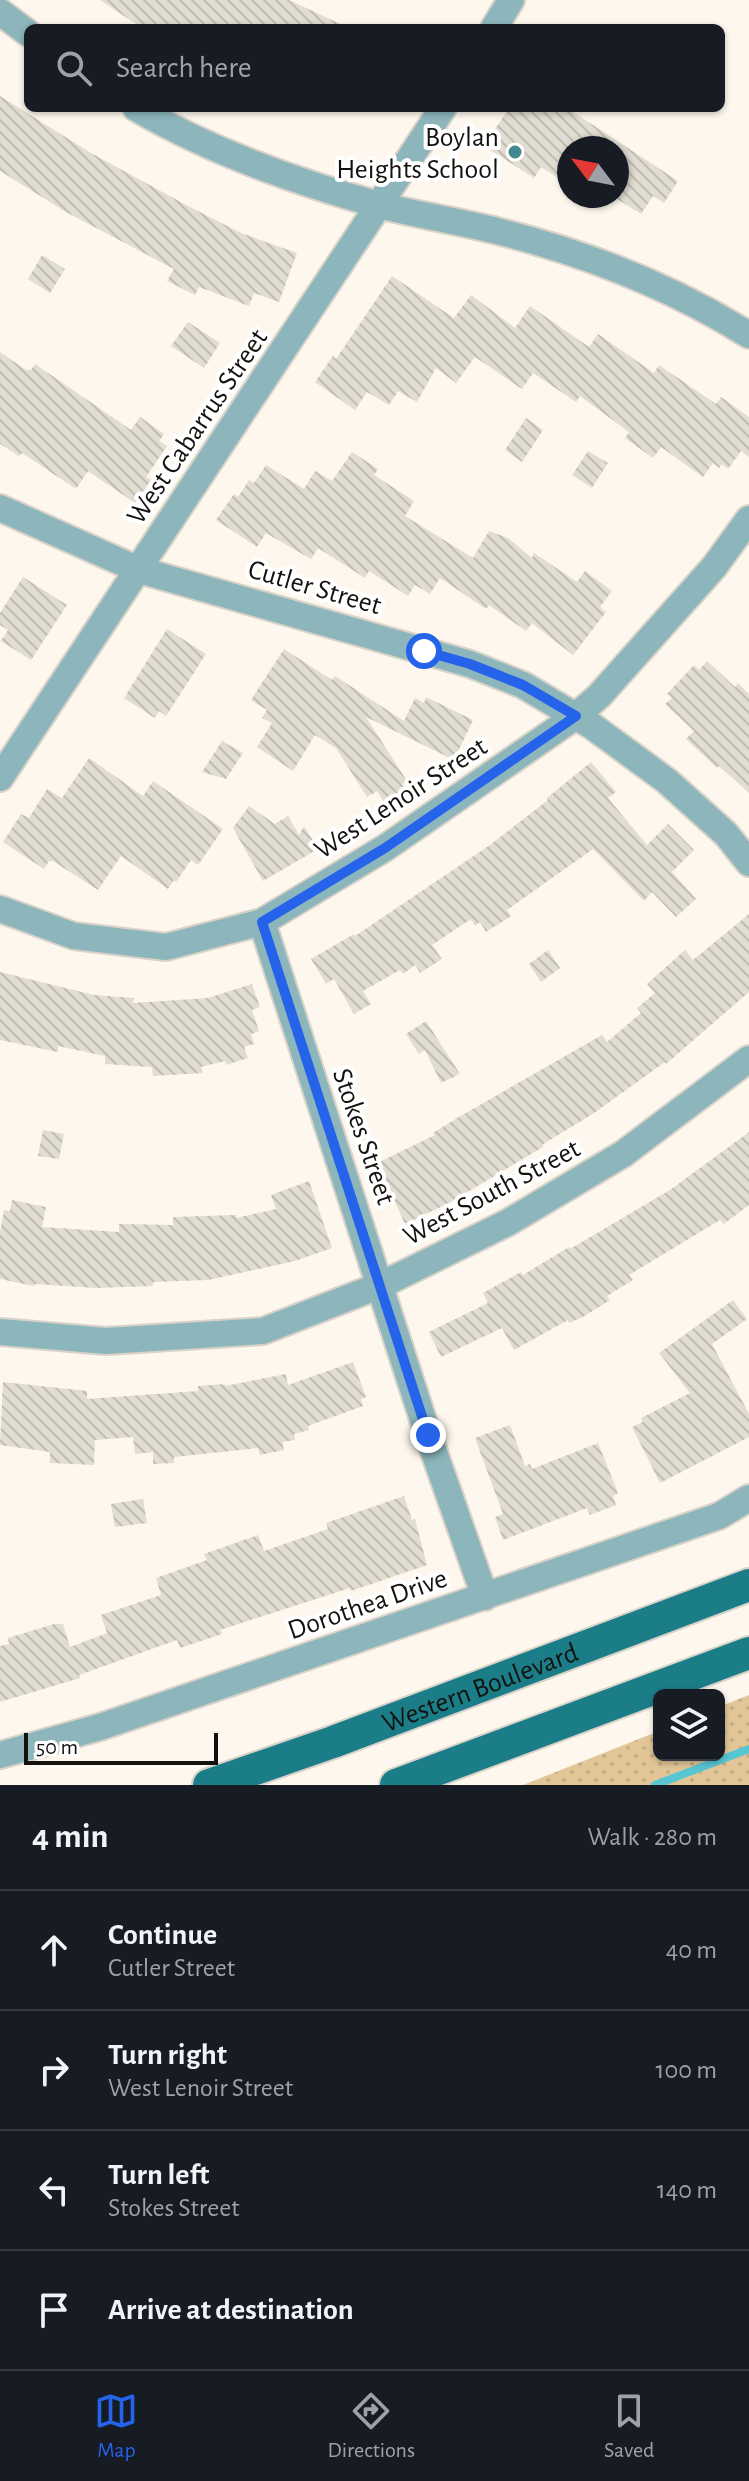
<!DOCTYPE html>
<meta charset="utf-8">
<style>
:root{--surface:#171b24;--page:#242831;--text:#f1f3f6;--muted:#9ea1a6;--line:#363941;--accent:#2563eb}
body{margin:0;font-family:"Alegreya Sans",sans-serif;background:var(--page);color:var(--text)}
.controls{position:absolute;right:24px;bottom:24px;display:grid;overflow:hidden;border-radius:12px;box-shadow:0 2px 6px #0004}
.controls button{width:72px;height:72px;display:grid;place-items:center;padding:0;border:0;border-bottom:2px solid var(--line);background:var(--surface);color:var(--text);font:40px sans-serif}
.compass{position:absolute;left:557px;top:136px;width:72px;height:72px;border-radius:50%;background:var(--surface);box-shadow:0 2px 6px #0004;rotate:302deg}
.scale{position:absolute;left:24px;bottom:20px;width:194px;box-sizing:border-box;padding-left:8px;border:4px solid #14120e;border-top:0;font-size:22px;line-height:28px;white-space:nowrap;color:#14120e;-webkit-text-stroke:6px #fff;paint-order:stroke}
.stop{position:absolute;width:24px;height:24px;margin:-18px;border:6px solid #2563eb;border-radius:50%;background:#fff}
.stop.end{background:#2563eb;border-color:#fff;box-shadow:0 2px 8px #0008}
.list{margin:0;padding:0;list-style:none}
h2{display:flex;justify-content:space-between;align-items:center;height:104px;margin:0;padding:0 32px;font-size:34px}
h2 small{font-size:26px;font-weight:400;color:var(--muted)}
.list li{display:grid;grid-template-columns:52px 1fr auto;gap:24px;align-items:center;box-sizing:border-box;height:120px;padding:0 32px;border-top:2px solid var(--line)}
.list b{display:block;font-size:30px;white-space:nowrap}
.list p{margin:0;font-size:26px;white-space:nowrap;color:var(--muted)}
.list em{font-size:26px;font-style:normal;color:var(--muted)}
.icon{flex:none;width:44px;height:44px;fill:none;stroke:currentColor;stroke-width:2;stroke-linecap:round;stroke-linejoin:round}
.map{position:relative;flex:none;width:749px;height:1785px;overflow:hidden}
.search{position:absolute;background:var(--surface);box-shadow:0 2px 6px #0004;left:24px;right:24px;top:24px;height:88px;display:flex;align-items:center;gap:20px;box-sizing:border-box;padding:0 28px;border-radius:12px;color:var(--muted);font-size:30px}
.sheet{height:584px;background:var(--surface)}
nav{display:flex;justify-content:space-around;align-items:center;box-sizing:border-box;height:112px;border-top:2px solid var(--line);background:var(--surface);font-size:22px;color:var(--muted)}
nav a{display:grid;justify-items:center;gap:4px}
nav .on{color:var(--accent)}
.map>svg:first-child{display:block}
.park{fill:url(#park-dots)}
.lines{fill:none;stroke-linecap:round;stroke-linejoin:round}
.stream{stroke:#58c5d3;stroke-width:8}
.building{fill:url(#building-back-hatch)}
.minor-casing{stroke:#d8d2c9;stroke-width:30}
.major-casing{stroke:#d8d2c9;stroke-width:36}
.minor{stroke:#8cb6bb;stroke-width:26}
.major{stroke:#1a7d88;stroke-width:32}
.route{stroke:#2563eb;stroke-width:10}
.poi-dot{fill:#418891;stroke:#fff;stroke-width:3}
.labels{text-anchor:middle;stroke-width:8;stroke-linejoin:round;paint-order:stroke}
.poi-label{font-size:28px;fill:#14120e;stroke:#fff;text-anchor:end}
.street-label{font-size:28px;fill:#14120e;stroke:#fff}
</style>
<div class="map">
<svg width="749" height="1785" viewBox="0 0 749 1785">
<defs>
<pattern id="park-dots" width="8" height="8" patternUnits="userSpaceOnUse" patternTransform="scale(2)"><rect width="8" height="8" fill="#e2c697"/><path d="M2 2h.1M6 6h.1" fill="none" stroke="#c1a981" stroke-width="1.8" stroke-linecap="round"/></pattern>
<pattern id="building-back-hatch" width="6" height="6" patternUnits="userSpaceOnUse" patternTransform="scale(2)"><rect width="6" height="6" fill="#e2ddd2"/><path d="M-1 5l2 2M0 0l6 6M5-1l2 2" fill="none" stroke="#c1bdb3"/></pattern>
</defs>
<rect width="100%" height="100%" fill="#fdf7ed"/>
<path class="park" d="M749,1695v90h-226l136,-54v24h60v-48z"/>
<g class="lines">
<path class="stream" d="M655,1785l94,-36"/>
</g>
<path class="building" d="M100,0h189l60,28h-207z
M0,96l91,57 95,52 55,28 56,20 -18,49 -25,-9 -5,13 -50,-19 -4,8 -28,-14 7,-12 -108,-57 -66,-41z
M509,108h58l111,73 -14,22 -11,-7 -12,18 -24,-15v-51h-48v37l-28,-18 -7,11 -50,-32z
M42,255l23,14 -15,24 -22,-14z
M392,276l62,42 17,-23 44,33 15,-22 59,41 9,-13 56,39 5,-8 57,39 5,-7 28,20v40l-8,-6 -13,18 -6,-5 -3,4 -6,-5 -10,14 -42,-30 -8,11 -28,-20 4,-6 -49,-36 -4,6 -43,-29 -11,16 -47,-32 -19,26 -20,-15 -19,34 -19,-11 -9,14 -22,-13 -12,18 -40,-28 18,-26 3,3z
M188,322l32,21 -16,25 -33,-22z
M0,352l26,18h5l4,-6 96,66 9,-13 24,17 -5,7 8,5 -21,31 5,3 -16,23 -47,-32 -12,18 -54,-36 -3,3 -19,-12z
M526,418l17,12 -21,32 -17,-12z
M588,451l20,12 -16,25 -20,-13z
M352,452l26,17 -4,6 40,26 -9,15 68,42 16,-27 19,7 24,20 2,-5 43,29 8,-11 27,20 -12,16 6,5 -33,43 -41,-32 -6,8 -37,-26 -3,4 -46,-31 -10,16 -15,-9 -7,11 -39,-25 -4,7 -47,-30 -7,11 -45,-26 -9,14 -41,-27 18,-26 4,3 11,-17 5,3 12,-18 38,24 11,-18 17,10z
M23,577l44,28 -36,55 -30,-19 7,-11 -8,-5v-12z
M167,629l39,25 -40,62 -7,-5 -4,7 -31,-20z
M284,649l48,31 3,-4 69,45 11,-23 9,5 2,-6 47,23 -19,40 -88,-43 41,64 -5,3 5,8 -21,14 -9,-15 -10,6 -31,-49 -21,-13 -22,36 -36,-24 15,-24 -10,-5 5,-8 -16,-10z
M707,661l28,26 3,-4 11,11v99l-30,-27 -2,2 -31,-29 8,-8 -29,-27 7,-6 -5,-4 27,-29 5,5z
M222,741l21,12 -17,26 -24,-7z
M89,758l54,38 10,-15 70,48 -25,36 -7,-5 -15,22 -2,-2 -6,9 -47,-33 -23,34 -45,-29h-4l-5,8 -41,-27 18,-28 8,4 18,-29 15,9z
M591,762l25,30 -8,6 39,47 21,-21 26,26 -22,22 24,27 -20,18 -24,-25 -8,9 -51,-52 -86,61 4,6 -25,16 -6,-10 -5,4 -4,-7 -39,26 10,14 -22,14 -5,-8 -12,9 -3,-4 -37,21 8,13 -17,10 -20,-35 -8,5 -15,-25 43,-25 1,2 135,-91 58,-45 -1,-2z
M249,806l26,18 13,-8 11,19 5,-9 14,23 -55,32 -30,-53z
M749,914v78l-83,72 -1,-2 -71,51 -52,32 1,2 -94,56 -44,21 -11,-24 -3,2 -9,-18 4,-2 -9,-19 58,-28 -2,-2 24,-15 145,-83 5,7 34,-29 -4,-5 18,-15 -8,-9 38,-34 8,10z
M548,950l12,18 -19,14 -12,-18z
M0,972l94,23 40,3 -1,5 75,-5 44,-14 8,23 -8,3 7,21 -8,3 3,10 -10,3 4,11 -22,7 -1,-4 -24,6 2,6 -50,3 -1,-9 -47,-3v-8l-47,-10v6l-58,-12z
M426,1021l34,53 -19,9 -16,-33 -6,4 -13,-20z
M43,1130l21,4 -5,25 -21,-3z
M749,1132v73l-25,19 -4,-4 -91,55 4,5 -26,16 3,4 -27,17 -14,6 -1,-3 -54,30 -12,-22 -61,29 -12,-25 59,-29 -5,-10 38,-21 2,3 46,-28 1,2 100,-59z
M309,1181l23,67 -37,13 -87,19 -55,2v4l-57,2 -61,-4 -1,2 -34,-7v-47l4,-22 6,1 2,-11 34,7 -4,20 77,5v-8l54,1v-8l63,-2v3l40,-9 -5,-14z
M733,1300l14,19 -35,25 37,70v23l-89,46 -28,-56 11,-5 -2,-4 49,-25 -31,-40z
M353,1362l13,35 -5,2 2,7 -55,20 1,4 -15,4 1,6 -13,2 2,8 -24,5 -2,-7 -84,9v6l-21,1v-12l-18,2 -2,-17 -38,3 -1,25 -44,-2v-11l-50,-7 3,-63 84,9v8l111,-8v-5l27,-2v2l61,-12 2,11z
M510,1425l15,41 5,-2 2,5 66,-26 20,50 -5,3 3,9 -26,10 -3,-7 -84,32 -8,-23 8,-3 -28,-76z
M404,1496l8,24 3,-1 12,46 -76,26 -1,-3 -130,42 2,4 -42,14 -3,-8 -98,35 1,3 -80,24v-56l9,-2 -1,-6 46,-14h9l7,23 37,-14 -6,-18 60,-20 -5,-17 51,-18 -3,-6 54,-19 6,16 64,-22 -2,-6z
M143,1499l4,24 -32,4 -4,-23z"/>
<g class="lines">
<defs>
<path id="minor" d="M0,12l28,21
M494,28l17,-28
M136,108c74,43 160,74 243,97 38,10 79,16 118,26 88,22 175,56 252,104
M0,508l139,62 331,94 53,21 69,41 75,55 59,53 23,29
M0,778l443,-670
M0,909l74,27 92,11 96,-25 123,-74 191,-132 23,-20 115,-129 35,-48
M262,922l166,513 57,162
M0,1332l106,9 157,-10 118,-46 126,-62 116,-69 126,-95
M0,1755l100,-28 619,-211 30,-18"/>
<g id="major">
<path id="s1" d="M209,1785l124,-43 416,-157"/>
<path d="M396,1785l353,-132"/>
</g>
</defs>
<use href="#minor" class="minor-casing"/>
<use href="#major" class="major-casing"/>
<use href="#minor" class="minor"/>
<use href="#major" class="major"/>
</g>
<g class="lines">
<path class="route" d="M424,651l46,13 53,21 53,31 -191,132 -123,74 166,513"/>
</g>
<circle class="poi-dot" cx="515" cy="152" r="8"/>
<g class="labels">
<g class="poi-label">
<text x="499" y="146">Boylan<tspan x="499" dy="32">Heights School</tspan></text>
</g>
<g class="street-label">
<text transform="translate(196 426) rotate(-56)" y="10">West Cabarrus Street</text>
<text transform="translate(315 586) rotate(16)" y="10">Cutler Street</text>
<text transform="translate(400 797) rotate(-33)" y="10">West Lenoir Street</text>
<text transform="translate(365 1136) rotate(71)" y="10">Stokes Street</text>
<text transform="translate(491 1191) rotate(-28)" y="10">West South Street</text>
<text transform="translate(367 1603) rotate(-19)" y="10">Dorothea Drive</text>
<text dy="10" stroke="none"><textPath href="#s1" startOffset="288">Western Boulevard</textPath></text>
</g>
</g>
</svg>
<div class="controls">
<button><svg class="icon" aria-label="layers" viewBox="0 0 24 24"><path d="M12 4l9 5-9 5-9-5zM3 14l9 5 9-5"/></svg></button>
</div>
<svg class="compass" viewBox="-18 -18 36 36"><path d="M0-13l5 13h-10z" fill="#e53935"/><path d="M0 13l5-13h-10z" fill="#9ea1a6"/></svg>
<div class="scale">50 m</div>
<div class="stop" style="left:424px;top:651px"></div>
<div class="stop end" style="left:428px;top:1435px"></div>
<div class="search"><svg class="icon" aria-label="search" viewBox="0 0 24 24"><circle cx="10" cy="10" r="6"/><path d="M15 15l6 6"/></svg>Search here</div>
</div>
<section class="sheet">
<h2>4 min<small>Walk · 280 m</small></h2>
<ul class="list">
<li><svg class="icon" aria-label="ahead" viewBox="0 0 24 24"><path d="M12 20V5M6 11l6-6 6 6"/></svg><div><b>Continue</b><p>Cutler Street</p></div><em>40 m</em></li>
<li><svg class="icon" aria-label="right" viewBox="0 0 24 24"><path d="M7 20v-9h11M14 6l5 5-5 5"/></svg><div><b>Turn right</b><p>West Lenoir Street</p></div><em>100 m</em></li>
<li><svg class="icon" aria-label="left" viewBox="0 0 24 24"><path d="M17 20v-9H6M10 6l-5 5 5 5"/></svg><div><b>Turn left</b><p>Stokes Street</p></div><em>140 m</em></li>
<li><svg class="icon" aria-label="arrive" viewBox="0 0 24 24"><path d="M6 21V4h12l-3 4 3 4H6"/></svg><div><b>Arrive at destination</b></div></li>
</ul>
</section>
<nav>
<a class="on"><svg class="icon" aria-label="map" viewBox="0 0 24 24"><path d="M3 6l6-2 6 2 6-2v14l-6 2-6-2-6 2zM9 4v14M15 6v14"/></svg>Map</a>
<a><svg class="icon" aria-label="directions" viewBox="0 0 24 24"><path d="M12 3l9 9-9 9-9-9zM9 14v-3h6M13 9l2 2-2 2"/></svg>Directions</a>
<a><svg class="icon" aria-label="saved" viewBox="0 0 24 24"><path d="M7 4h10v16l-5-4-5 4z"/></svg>Saved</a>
</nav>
